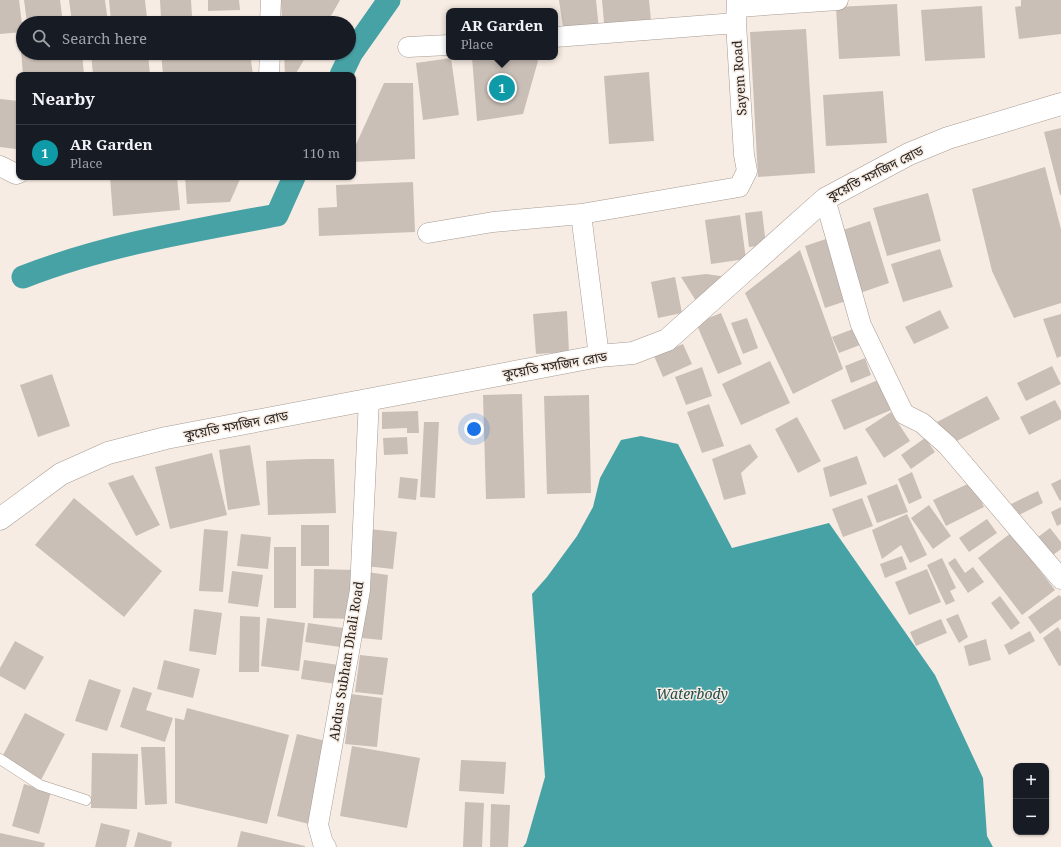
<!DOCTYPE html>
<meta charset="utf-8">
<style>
:root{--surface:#171b24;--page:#242831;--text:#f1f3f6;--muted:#9ea1a6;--line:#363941;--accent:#b04eb5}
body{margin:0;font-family:"Noto Serif","Noto Sans Bengali",serif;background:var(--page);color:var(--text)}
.controls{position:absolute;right:12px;bottom:12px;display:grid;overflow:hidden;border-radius:8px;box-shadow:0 1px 3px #0004}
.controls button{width:36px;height:36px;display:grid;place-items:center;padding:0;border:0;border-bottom:1px solid var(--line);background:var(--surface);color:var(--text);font:20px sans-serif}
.you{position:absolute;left:474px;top:429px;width:14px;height:14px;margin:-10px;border:3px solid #fff;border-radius:50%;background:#1a73e8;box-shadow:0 0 0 6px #1a73e833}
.badge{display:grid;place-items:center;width:26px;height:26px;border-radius:50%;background:var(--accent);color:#fff;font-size:13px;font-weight:700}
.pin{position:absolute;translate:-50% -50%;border:2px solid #fff;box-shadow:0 1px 4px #0006}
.popup{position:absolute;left:446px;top:8px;width:112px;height:52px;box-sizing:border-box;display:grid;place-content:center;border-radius:8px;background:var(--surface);filter:drop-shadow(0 1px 3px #0005);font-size:13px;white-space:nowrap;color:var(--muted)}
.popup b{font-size:15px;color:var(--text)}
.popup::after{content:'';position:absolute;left:50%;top:100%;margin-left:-8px;border:8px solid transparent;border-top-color:var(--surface)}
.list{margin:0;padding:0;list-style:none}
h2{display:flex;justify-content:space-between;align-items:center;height:52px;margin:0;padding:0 16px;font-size:17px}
h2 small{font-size:13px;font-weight:400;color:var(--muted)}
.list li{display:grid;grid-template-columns:26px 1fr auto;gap:12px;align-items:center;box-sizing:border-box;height:56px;padding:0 16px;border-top:1px solid var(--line)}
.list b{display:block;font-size:15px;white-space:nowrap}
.list p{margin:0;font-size:13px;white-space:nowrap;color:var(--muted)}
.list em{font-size:13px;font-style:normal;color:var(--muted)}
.icon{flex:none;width:22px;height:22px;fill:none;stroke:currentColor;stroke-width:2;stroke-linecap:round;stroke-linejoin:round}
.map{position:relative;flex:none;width:1061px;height:847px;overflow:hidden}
.search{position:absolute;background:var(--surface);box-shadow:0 1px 3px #0004;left:16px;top:16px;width:340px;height:44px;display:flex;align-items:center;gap:10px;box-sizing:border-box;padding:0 14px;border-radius:22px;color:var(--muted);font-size:15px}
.panel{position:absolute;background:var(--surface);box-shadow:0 1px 3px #0004;left:16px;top:72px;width:340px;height:108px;border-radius:8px}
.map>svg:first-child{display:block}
.water{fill:#47a2a6}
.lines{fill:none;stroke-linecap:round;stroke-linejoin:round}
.canal{stroke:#47a2a6;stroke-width:23}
.building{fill:#cabfb7}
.lane-casing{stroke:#a69b93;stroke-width:11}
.street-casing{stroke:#a69b93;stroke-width:21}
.secondary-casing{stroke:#a69b93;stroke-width:23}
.lane{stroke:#fff;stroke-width:10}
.street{stroke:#fff;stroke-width:20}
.secondary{stroke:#fff;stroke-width:22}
.labels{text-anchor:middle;stroke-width:3;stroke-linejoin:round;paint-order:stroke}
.street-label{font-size:13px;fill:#272320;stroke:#f7ece3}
.water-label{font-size:14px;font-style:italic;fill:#244e4f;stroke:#f7ece3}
</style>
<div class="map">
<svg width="1061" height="847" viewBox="0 0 1061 847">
<rect width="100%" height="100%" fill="#f7ece3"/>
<path class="water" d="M641,436l37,8 54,104 97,-25 106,152 48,103 4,58 6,11h-470l3,-4 19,-66 -13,-183 15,-17 30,-41 16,-29 7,-29 21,-38z"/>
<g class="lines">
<path class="canal" d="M341,75l10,-21 38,-54
M23,277c82,-32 168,-46 254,-62l17,-38"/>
</g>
<path class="building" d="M0,0h19l4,32 -23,2z
M24,0h36l3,23h-36z
M69,0h36l3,22 -36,1z
M109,0h36l2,18 -36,3z
M160,0h31l1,16 -31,2z
M208,0h31l1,10 -32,1z
M281,0h59l-13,23h-45z
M559,0h37l3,30 -35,4z
M602,0h47l3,30 -47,4z
M1021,0h40v34l-42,5 -4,-32 6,-1z
M897,4l3,52 -61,3 -3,-52z
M982,6l3,52 -60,3 -4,-51z
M806,29l9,144 -57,4 -8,-145z
M21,50l2,3h59l2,22h-61z
M91,53h57l2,22h-57z
M161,53h89l3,22h-90z
M284,53h24l-13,22h-10z
M472,57h64l2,4 -15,53 -46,7z
M451,58l8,57 -36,5 -7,-57z
M649,72l5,69 -45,3 -5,-68z
M384,83h29l2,76 -62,3v-11z
M883,91l4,52 -61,3 -3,-51z
M0,99l19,2 -3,48 -16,-2z
M1061,128v67h-1l-16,-63z
M1045,167l16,62v74l-47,15 -22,-47 -20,-82z
M110,177h67l3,33 -67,6z
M185,177h56l-11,25 -43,2z
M413,182l2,50 -96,4 -1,-28 19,-1 -1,-22z
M928,193l13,48 -54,15 -14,-48z
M762,211l4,34 -17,2 -4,-34z
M740,215l6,44 -35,5 -6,-44z
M870,221l19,62 -29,10 -20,-62z
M826,239l20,62 -21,7 -20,-62z
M940,249l13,38 -50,15 -12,-38z
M800,250l43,119 -50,25 -48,-101z
M706,274l22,3 -32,24 -15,-24z
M675,277l7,36 -24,5 -7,-36z
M940,310l9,18 -35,16 -9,-17z
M567,311l2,41 -33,2 -3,-40z
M721,313l21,51 -24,10 -22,-51z
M1061,314v42l-4,2 -14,-39z
M747,318l11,30 -15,6 -12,-31z
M853,329l7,16 -21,8 -7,-16z
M683,344l9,20 -29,13 -9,-21z
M865,358l6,17 -20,8 -6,-17z
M770,361l20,42 -49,22 -19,-41z
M1052,366l9,18 -35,17 -9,-18z
M702,367l10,29 -26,9 -11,-28z
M52,374l18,52 -32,11 -18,-52z
M878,380l13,30 -47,20 -13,-30z
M522,394l3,104 -39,1 -3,-104z
M589,395l2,98 -44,1 -3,-98z
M987,396l13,23 -45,23 -18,-20z
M1055,400l6,11v8l-32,16 -9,-18z
M709,404l15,42 -22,7 -15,-41z
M418,411l1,22h-12v-5l-25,1v-17z
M891,412l19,29 -26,17 -19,-29z
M797,417l24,44 -23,12 -23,-44z
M424,422h15l-4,76 -15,-1z
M407,437l1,17 -24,1 -1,-17z
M925,438l10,14 -24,17 -10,-14z
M750,444l8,13 -17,16 5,21 -22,6 -12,-41z
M250,445l10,60 -32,5 -9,-60z
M212,453l15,62 -57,14 -15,-62z
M857,456l10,28 -37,13 -7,-29z
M308,459h26l2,54 -68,2 -2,-54z
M912,472l10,26 -13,6 -11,-25z
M133,475l27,50 -24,11 -28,-53z
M400,477l18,2 -2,21 -18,-2z
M1061,479v21l-1,1 -9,-17z
M972,482l12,25 -38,19 -13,-26z
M897,484l11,28 -31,11 -10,-27z
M1038,491l5,12 -26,13 -6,-12z
M74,498l88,73 -38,46 -89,-72z
M862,498l11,28 -30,11 -11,-28z
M929,505l22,31 -18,13 -22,-31z
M1061,507v17l-4,2 -6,-14z
M907,514l20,41 -17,8 -9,-18 -19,14 -10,-29z
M987,519l10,14 -28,19 -10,-14z
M301,525h28v41h-28z
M1050,528l11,14v7l-8,6 -15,-18z
M204,529l24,2 -5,61 -24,-1z
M369,529l28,3 -4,37 -28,-3z
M1011,533l44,57 -33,25 -44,-57z
M241,534l30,3 -3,32 -31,-3z
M274,547h22v61h-22z
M902,556l5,13 -22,9 -5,-14z
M942,558l14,30 -6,3 5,10 -9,4 -19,-40z
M955,558l10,15 8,-6 11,15 -16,11 -20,-30z
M314,569l43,1 -1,49 -43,-1z
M927,569l14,33 -32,13 -14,-33z
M232,571l31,4 -5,32 -30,-4z
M367,572l21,3 -6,65 -21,-2z
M1059,595l2,2v22l-21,15 -12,-17z
M1000,596l20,27 -9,7 -20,-27z
M194,609l28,4 -6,42 -27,-4z
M958,614l10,23 -9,6 -13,-24z
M240,616l20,1 -1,55h-20z
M267,618l38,5 -6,48 -38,-5z
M941,619l6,14 -31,13 -6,-14z
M308,623l42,6 -3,19 -42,-6z
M1058,627l3,5v33l-2,1 -16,-28z
M1030,631l5,10 -26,14 -5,-10z
M986,639l5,21 -22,6 -5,-20z
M15,641l29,16 -19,33 -25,-14v-8z
M360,655l28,3 -5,37 -28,-3z
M164,660l36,9 -7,29 -36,-9z
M304,660l42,6 -3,19 -42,-6z
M89,679l32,11 -14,41 -32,-10z
M133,687l19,6 -6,17 27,8 -8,24 -45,-15z
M351,694l31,4 -5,49 -32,-3z
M187,708l102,27 -22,89 -92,-21v-85l9,2z
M25,713l40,21 -24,46 -40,-21z
M297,734l33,8 -21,82 -32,-8z
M352,746l68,12 -13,70 -67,-12z
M141,747h24l2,57 -22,1z
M92,753l46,1 -1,55 -46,-1z
M461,760l45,2 -2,32 -45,-3z
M24,784l27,8 -12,42 -27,-8z
M465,802l19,1 -2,44h-19z
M491,804l19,1 -2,42h-18z
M101,823l29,7 -4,17h-31z
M241,831l64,15v1h-68z
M138,832l34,10 -1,5h-37z
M0,833l45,10 -1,4h-44z"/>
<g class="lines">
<defs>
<path id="lane" d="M0,759l40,26 46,15"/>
<path id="street" d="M738,7l100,-7
M270,23l1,-23
M555,37l181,-14
M408,47l41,-2
M269,75l1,-22
M0,166l16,8 3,-1
M825,199l36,126 43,89 18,9 25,22 114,134
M581,214l18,142
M428,233l65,-11 88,-8 158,-27 8,-16 -3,-16 -8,-132 1,-23
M326,847l-3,-4 -5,-18 42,-235 9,-191"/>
<path id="secondary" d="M0,519l61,-45 47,-21 58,-15 433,-82 34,-3 34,-13 158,-141 84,-45 39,-16 113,-34"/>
</defs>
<use href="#lane" class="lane-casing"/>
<use href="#street" class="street-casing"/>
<use href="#secondary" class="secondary-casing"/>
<use href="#lane" class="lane"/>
<use href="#street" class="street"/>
<use href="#secondary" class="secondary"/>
</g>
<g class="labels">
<g class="street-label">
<text transform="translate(739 78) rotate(-94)" y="5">Sayem Road</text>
<text transform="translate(875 173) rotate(-27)" y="5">কুয়েতি মসজিদ রোড</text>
<text transform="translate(555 365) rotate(-10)" y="5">কুয়েতি মসজিদ রোড</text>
<text transform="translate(236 425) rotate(-11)" y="5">কুয়েতি মসজিদ রোড</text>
<text transform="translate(346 661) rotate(-81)" y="5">Abdus Subhan Dhali Road</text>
</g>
<g class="water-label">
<text x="692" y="699">Waterbody</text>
</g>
</g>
</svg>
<div class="controls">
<button>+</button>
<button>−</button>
</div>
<div class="you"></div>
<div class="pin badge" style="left:502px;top:88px;background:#0f9aa8">1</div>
<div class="popup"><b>AR Garden</b>Place</div>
<div class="search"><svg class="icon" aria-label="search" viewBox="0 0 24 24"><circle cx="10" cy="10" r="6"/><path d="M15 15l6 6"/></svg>Search here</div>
<section class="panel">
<h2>Nearby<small></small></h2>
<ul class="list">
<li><span class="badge" style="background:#0f9aa8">1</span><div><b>AR Garden</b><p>Place</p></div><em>110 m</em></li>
</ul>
</section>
</div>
